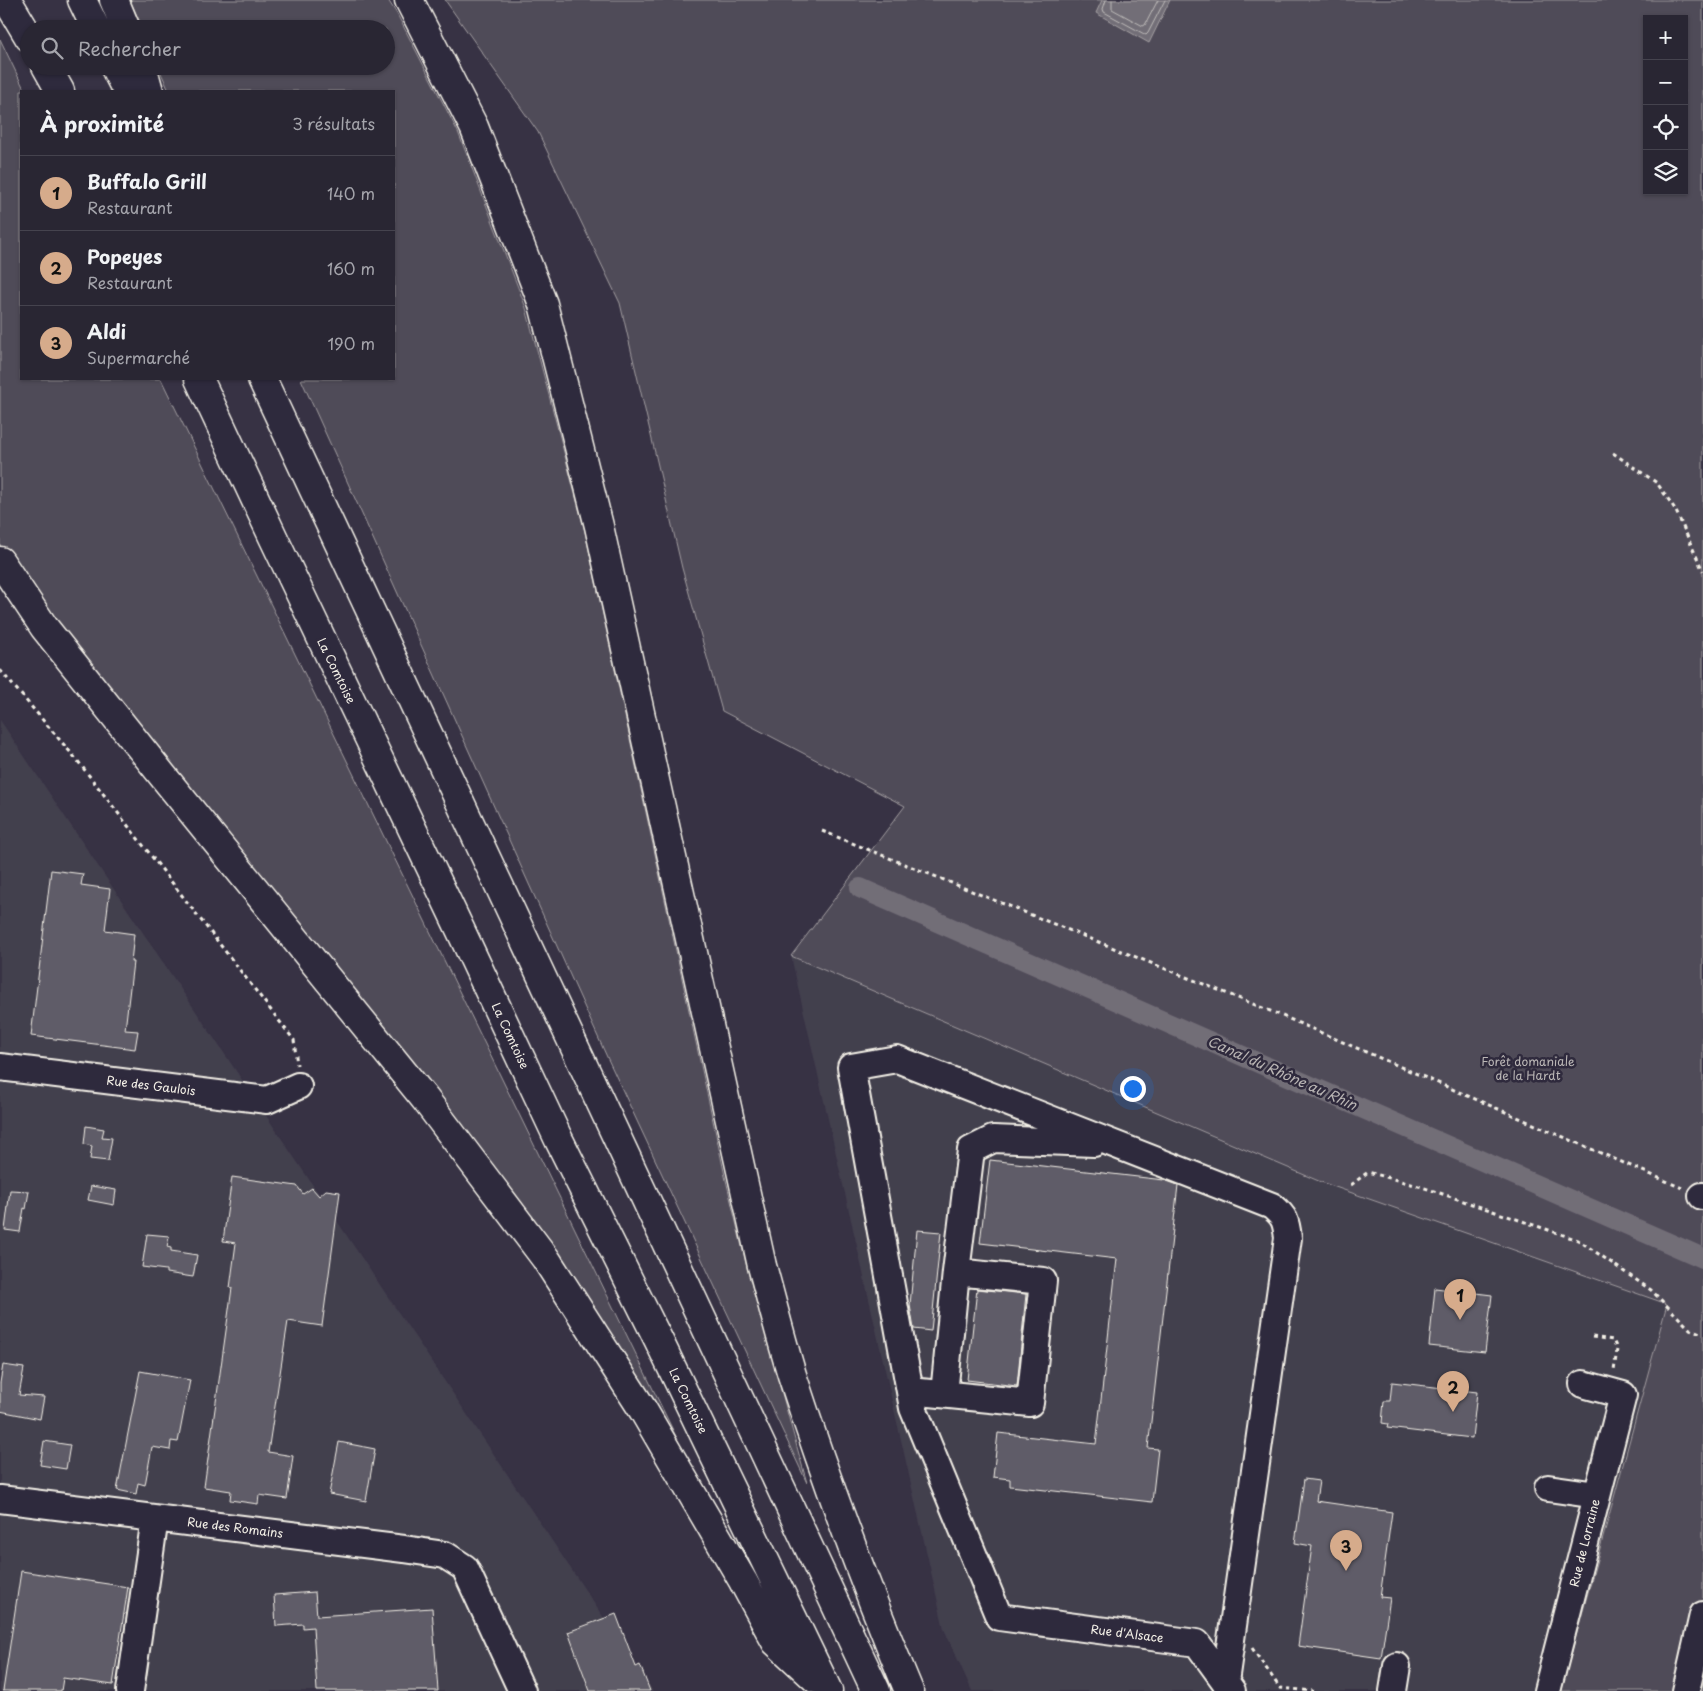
<!DOCTYPE html>
<html lang="fr">
<meta charset="utf-8">
<style>
:root{--surface:#292633;--page:#312e3b;--text:#f1f3f6;--muted:#a5a5ac;--line:#45434e;--accent:#d6ab8b}
body{margin:0;font-family:"Playpen Sans",sans-serif;background:var(--page);color:var(--text)}
.controls{position:absolute;right:15px;top:15px;display:grid;overflow:hidden;border-radius:0px;box-shadow:0 1px 4px #0004}
.controls button{width:45px;height:45px;display:grid;place-items:center;padding:0;border:0;border-bottom:1px solid var(--line);background:var(--surface);color:var(--text);font:25px sans-serif}
.you{position:absolute;left:1132px;top:1088px;width:18px;height:18px;margin:-12px;border:4px solid #fff;border-radius:50%;background:#1a73e8;box-shadow:0 0 0 8px #1a73e833}
.badge{display:grid;place-items:center;width:32px;height:32px;border-radius:50%;background:var(--accent);color:#111;font-size:16px;font-weight:700}
.pin{position:absolute;translate:-50% -41px;filter:drop-shadow(0 1px 2px #0008)}
.pin::after{content:'';position:absolute;top:26px;width:18px;height:15px;background:inherit;clip-path:polygon(0 0,100% 0,50% 100%)}
.list{margin:0;padding:0;list-style:none}
h2{display:flex;justify-content:space-between;align-items:center;height:65px;margin:0;padding:0 20px;font-size:21px}
h2 small{font-size:16px;font-weight:400;color:var(--muted)}
.list li{display:grid;grid-template-columns:32px 1fr auto;gap:15px;align-items:center;box-sizing:border-box;height:75px;padding:0 20px;border-top:1px solid var(--line)}
.list b{display:block;font-size:19px;white-space:nowrap}
.list p{margin:0;font-size:16px;white-space:nowrap;color:var(--muted)}
.list em{font-size:16px;font-style:normal;color:var(--muted)}
.icon{flex:none;width:28px;height:28px;fill:none;stroke:currentColor;stroke-width:2;stroke-linecap:round;stroke-linejoin:round}
.map{position:relative;flex:none;width:1703px;height:1691px;overflow:hidden}
.search{position:absolute;background:var(--surface);box-shadow:0 1px 4px #0004;left:20px;top:20px;width:375px;height:55px;display:flex;align-items:center;gap:12px;box-sizing:border-box;padding:0 18px;border-radius:28px;color:var(--muted);font-size:19px}
.panel{position:absolute;background:var(--surface);box-shadow:0 1px 4px #0004;left:20px;top:90px;width:375px;height:290px;border-radius:0px}
.map>svg:first-child{display:block}
.built{fill:#433f4e}
.green{fill:#504b59;stroke:#a29ea0;fill-rule:evenodd}
.water{fill:#726e77;stroke:#a6a2a4}
.lines{fill:none;stroke-linecap:round;stroke-linejoin:round}
.shore{stroke:#c0bdbb;stroke-width:1}
.canal{stroke:#726e77;stroke-width:20}
.building{fill:#5f5c67;stroke:#f4f1e8}
.minor-casing{stroke:#f4f1e8;stroke-width:30}
.highway-casing{stroke:#f4f1e8;stroke-width:31}
.path{stroke:#f4f1e8;stroke-width:3;stroke-dasharray:4 4;stroke-linecap:butt}
.minor{stroke:#2f2a3d;stroke-width:26}
.highway{stroke:#2f2a3d;stroke-width:28}
.labels{text-anchor:middle;stroke-width:5;stroke-linejoin:round;paint-order:stroke}
.street-label{font-size:12px;fill:#f4f1e8;stroke:#2f2a3d}
.park-label{font-size:12px;fill:#bbb7b6;stroke:#2f2a3d}
.water-label{font-size:14px;font-style:italic;fill:#bab6b5;stroke:#2f2a3d}
</style>
<div class="map">
<svg width="1703" height="1691" viewBox="0 0 1703 1691">
<rect width="100%" height="100%" fill="#373244"/>
<filter id="ink" filterUnits="userSpaceOnUse"><feTurbulence type="fractalNoise" baseFrequency=".02" numOctaves="2"/><feDisplacementMap in="SourceGraphic" scale="10" xChannelSelector="R" yChannelSelector="G"/><feConvolveMatrix kernelMatrix="1 2 1 2 8 2 1 2 1" color-interpolation-filters="sRGB"/></filter>
<g filter="url(#ink)">
<path class="built" d="M0,720l653,971h-653z
M791,956l530,226 346,122 -106,387h-589l-28,-62z"/>
<path class="green" d="M130,0h258l9,14 61,118 68,176 59,224 140,644 22,92 60,215 -200,-426 -306,-678h93v-288h-225l-11,-25h228v-37h-243z
M445,0h1258v1691h-142l106,-387 -346,-122 -530,-226 114,-150 -183,-95 -40,-143 -62,-265 -82,-171zM1647,19h37v172h-37z
M0,39l25,52h-4v288h140l545,1119 -152,-243 -501,-634 -53,-76z"/>
<path class="water" d="M1102,0h68l-21,43 -53,-30z"/>
<g class="lines">
<path class="shore" d="M1106,0l-3,9 1,3 42,23 2,-2 17,-33
M1112,0v9l31,17 2,-1 13,-25"/>
<path class="canal" d="M860,888l843,370"/>
</g>
<path class="building" d="M51,870l32,4 -2,11 29,4 -5,41 29,4 -3,28h2l-8,68 13,1 -3,18 -104,-13z
M86,1126l18,3 -2,8 10,1 -4,23 -18,-2 2,-13 -8,-2z
M990,1160l174,20 14,5 -30,263 10,1 -6,53 -142,-16v-7l-17,-2 5,-44 98,11 21,-185 -137,-16z
M232,1177l65,9 6,8 9,-6 7,8 7,-6 14,2 -18,134 -34,-5 -20,131 25,4 -6,43 -28,-4 -1,9 -28,-4 1,-9 -27,-4 28,-199h-2l6,-45 -13,-2z
M91,1186l25,4 -2,15 -26,-5z
M10,1190l19,1 -3,18 -2,-1 -4,24 -15,-2z
M917,1230l24,2 -10,99 -17,-2 -4,-24z
M147,1234l22,2 -2,11 4,1v3l26,4 -4,22 -27,-4v-3l-24,-3z
M1435,1288l57,7 -7,57 -56,-6z
M977,1289l49,5 -9,92 -50,-6z
M3,1365l21,3 -5,27 25,2 -4,22 -40,-8v-28z
M140,1371l50,9 -12,62 -7,-1 -1,9 -18,-3 -7,38 -7,-2 -2,11 -19,-4z
M1392,1382l85,10 -5,46 -85,-10 1,-4 -6,-1 2,-22h6z
M44,1441l26,4 -4,24 -26,-4z
M339,1442l36,7 -9,52 -37,-7z
M1304,1479l15,2 -3,20 76,11 -12,85 10,1 -9,60 -83,-12 14,-100 -17,-3z
M21,1571l107,16 -15,98 -50,-7 -2,13h-58z
M315,1592l2,24 115,-8 6,83h-121l-4,-64 -10,1v-4l-27,2 -2,-31z
M616,1614l20,53 4,-2 10,26h-60l-22,-59z"/>
<g class="lines">
<defs>
<path id="minor" d="M0,1067l267,33 31,-14
M1702,1196h1
M956,1272l15,-122 22,-11 101,4
M910,1391l120,12 13,-122 -87,-9 -12,122
M1548,1488l49,7
M0,1499l404,50 41,6 20,13 57,123
M1225,1682l63,-444c-2,-17 -3,-21 -16,-32l-375,-147 -46,8 62,341 86,209 198,26 35,48
M130,1691l25,-173
M1393,1691l4,-25
M1547,1691l76,-296 -40,-11
M1686,1691l17,-76"/>
<path id="highway" d="M7,0l22,37
M82,0l14,29
M114,0l12,29
M409,0l65,127 69,177 56,222 163,740c10,36 19,73 30,109 35,107 74,213 117,316
M46,66l14,25
M114,66l13,25
M142,66l7,25
M199,379l75,160 186,390 99,211 99,199 170,352
M262,379l614,1312
M0,561l44,66 119,149 262,323 121,160 97,151 100,171 33,61 40,37"/>
</defs>
<use href="#minor" class="minor-casing"/>
<use href="#highway" class="highway-casing"/>
<path class="path" d="M1613,453l44,30 18,26 28,62
M0,670l77,90 217,280 3,25
M822,831l451,181 409,176
M1351,1185l17,-13 54,15 156,53 73,50 39,39 13,5
M1592,1337l21,3 4,9 -3,22
M1252,1648l28,40 33,3"/>
<use href="#minor" class="minor"/>
<use href="#highway" class="highway"/>
</g>
</g>
<g class="labels">
<g class="street-label">
<text transform="translate(336 671) rotate(64)" y="4">La Comtoise</text>
<text transform="translate(510 1036) rotate(65)" y="4">La Comtoise</text>
<text transform="translate(151 1086) rotate(7)" y="4">Rue des Gaulois</text>
<text transform="translate(688 1401) rotate(64)" y="4">La Comtoise</text>
<text transform="translate(235 1528) rotate(7)" y="4">Rue des Romains</text>
<text transform="translate(1585 1543) rotate(-76)" y="4">Rue de Lorraine</text>
<text transform="translate(1127 1634) rotate(7)" y="4">Rue d'Alsace</text>
</g>
<g class="park-label">
<text x="1528" y="1066">Forêt domaniale<tspan x="1528" dy="14">de la Hardt</tspan></text>
</g>
<g class="water-label">
<text transform="translate(1282 1073) rotate(24)" y="5">Canal du Rhône au Rhin</text>
</g>
</g>
</svg>
<div class="controls">
<button>+</button>
<button>−</button>
<button><svg class="icon" aria-label="locate" viewBox="0 0 24 24"><circle cx="12" cy="12" r="6"/><path d="M12 2v4M12 18v4M2 12h4M18 12h4"/></svg></button>
<button><svg class="icon" aria-label="layers" viewBox="0 0 24 24"><path d="M12 4l9 5-9 5-9-5zM3 14l9 5 9-5"/></svg></button>
</div>
<div class="you"></div>
<div class="pin badge" style="left:1460px;top:1320px">1</div>
<div class="pin badge" style="left:1453px;top:1412px">2</div>
<div class="pin badge" style="left:1346px;top:1571px">3</div>
<div class="search"><svg class="icon" aria-label="search" viewBox="0 0 24 24"><circle cx="10" cy="10" r="6"/><path d="M15 15l6 6"/></svg>Rechercher</div>
<section class="panel">
<h2>À proximité<small>3 résultats</small></h2>
<ul class="list">
<li><span class="badge">1</span><div><b>Buffalo Grill</b><p>Restaurant</p></div><em>140 m</em></li>
<li><span class="badge">2</span><div><b>Popeyes</b><p>Restaurant</p></div><em>160 m</em></li>
<li><span class="badge">3</span><div><b>Aldi</b><p>Supermarché</p></div><em>190 m</em></li>
</ul>
</section>
</div>
